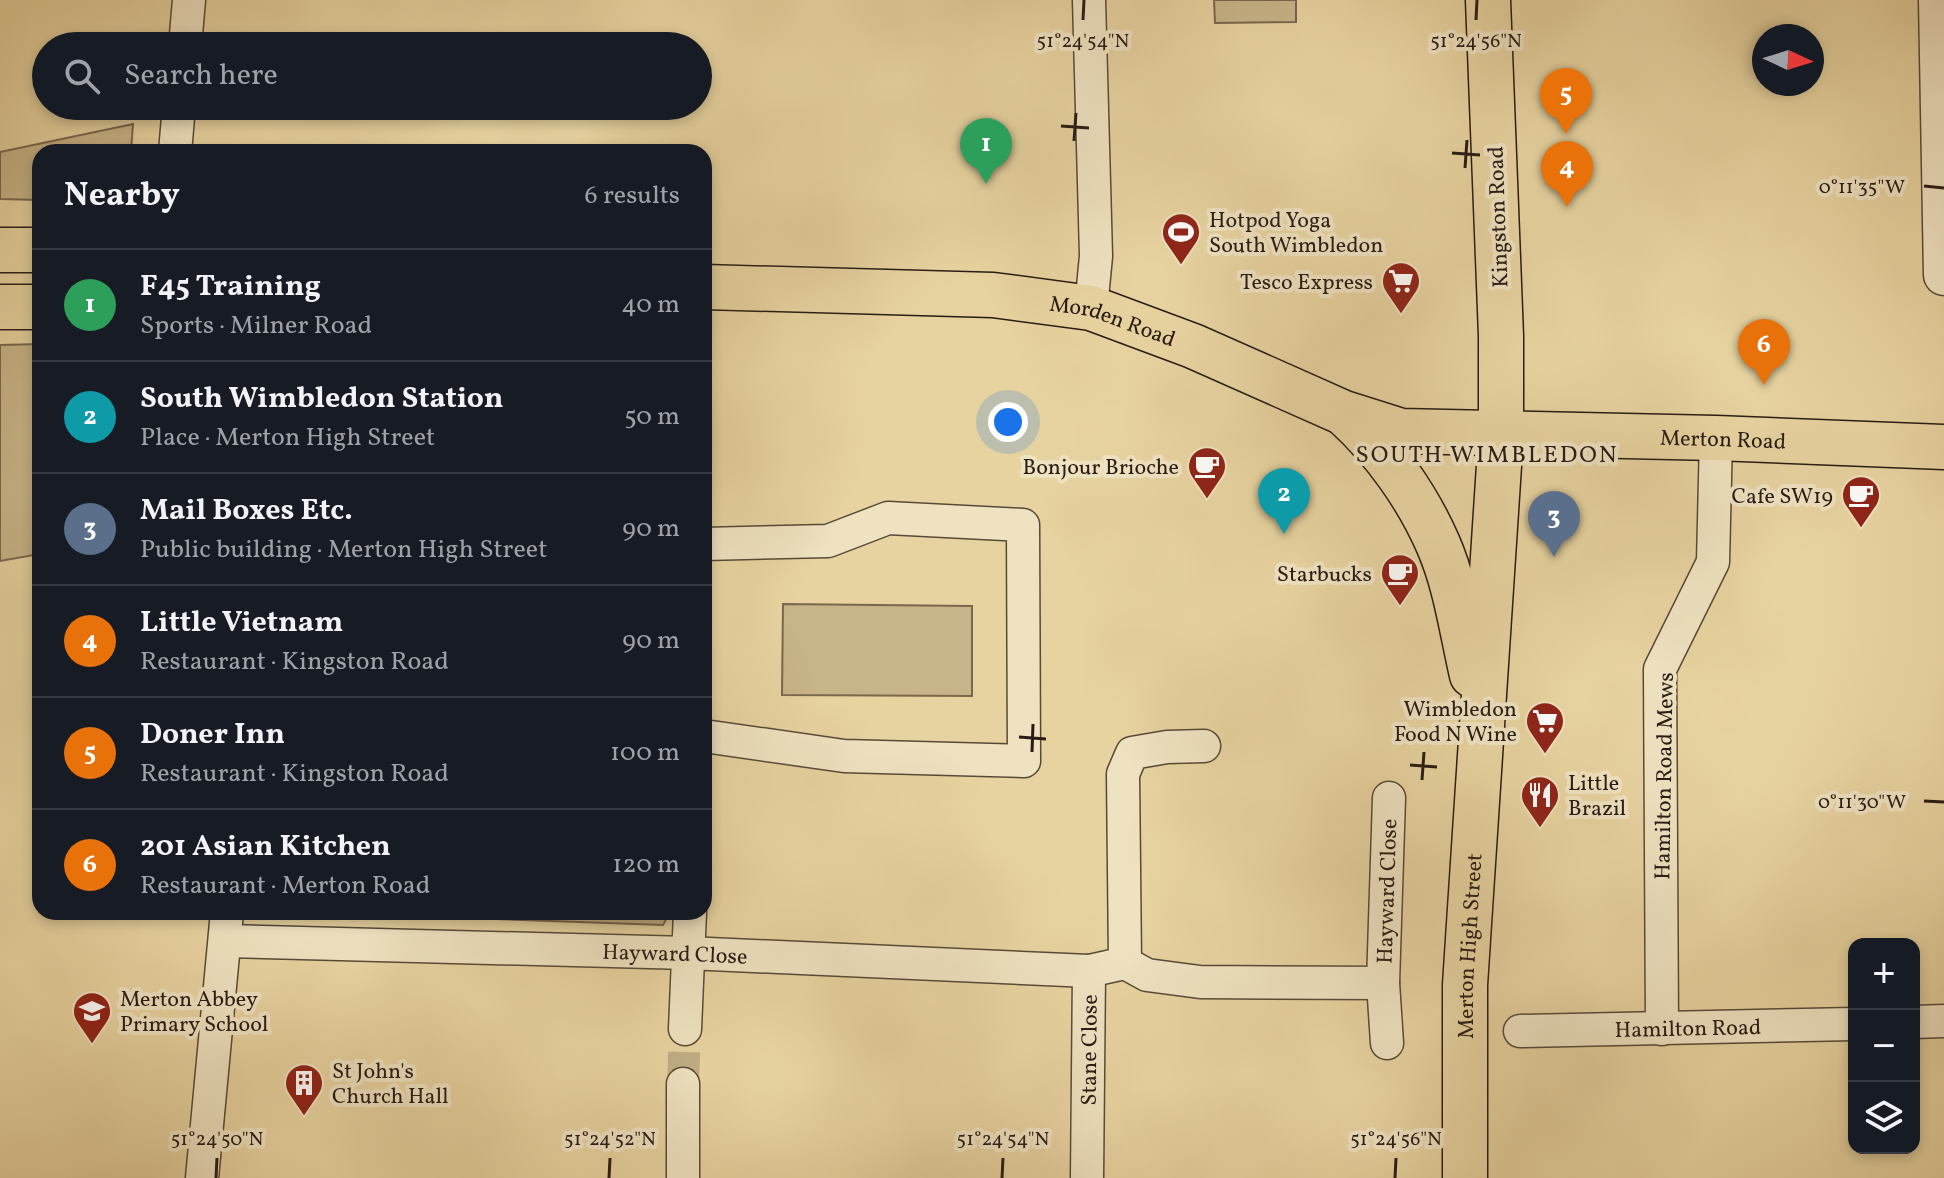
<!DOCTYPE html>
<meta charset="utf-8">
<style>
:root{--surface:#171b24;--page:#242831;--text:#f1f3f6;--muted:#9ea1a6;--line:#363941;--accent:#c59692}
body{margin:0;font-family:Vollkorn,serif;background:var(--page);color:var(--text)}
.controls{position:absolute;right:24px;bottom:24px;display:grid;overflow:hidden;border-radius:16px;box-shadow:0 4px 12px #0003}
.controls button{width:72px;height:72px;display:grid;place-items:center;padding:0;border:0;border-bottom:2px solid var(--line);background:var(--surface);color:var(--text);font:40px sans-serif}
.compass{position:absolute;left:1752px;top:24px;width:72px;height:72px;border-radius:50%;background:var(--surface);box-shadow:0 4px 12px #0003;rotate:94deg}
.you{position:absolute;left:1008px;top:422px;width:28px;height:28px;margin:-20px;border:6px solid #fff;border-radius:50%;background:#1a73e8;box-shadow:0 0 0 12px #1a73e833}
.badge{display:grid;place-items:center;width:52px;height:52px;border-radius:50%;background:var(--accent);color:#fff;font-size:26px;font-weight:700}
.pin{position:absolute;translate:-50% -66px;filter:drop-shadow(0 2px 4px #0008)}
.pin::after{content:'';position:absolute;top:42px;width:28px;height:24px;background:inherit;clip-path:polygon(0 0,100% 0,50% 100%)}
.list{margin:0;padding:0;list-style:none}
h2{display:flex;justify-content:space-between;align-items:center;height:104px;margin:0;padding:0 32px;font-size:34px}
h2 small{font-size:26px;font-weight:400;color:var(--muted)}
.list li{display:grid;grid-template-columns:52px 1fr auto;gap:24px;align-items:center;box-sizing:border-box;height:112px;padding:0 32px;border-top:2px solid var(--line)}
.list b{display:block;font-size:30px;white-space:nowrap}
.list p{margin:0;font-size:26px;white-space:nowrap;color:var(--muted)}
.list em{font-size:26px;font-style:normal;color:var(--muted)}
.icon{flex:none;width:44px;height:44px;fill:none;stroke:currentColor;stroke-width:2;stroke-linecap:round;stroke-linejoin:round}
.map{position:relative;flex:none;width:1944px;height:1178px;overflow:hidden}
.search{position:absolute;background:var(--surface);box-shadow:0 4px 12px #0003;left:32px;top:32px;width:680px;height:88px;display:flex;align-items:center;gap:20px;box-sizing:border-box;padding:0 28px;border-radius:44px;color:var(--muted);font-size:30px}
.panel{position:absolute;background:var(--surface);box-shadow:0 4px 12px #0003;left:32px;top:144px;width:680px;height:776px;border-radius:24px}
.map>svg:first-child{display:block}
.green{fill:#c7b488;stroke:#78684e;stroke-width:2}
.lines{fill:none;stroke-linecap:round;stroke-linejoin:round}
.minor-tunnel{stroke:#c1ae84;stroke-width:32;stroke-dasharray:32 16;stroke-linecap:butt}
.minor-casing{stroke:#584a38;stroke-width:35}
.tertiary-casing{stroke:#584a38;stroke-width:43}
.primary-casing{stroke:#291c15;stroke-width:47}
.minor{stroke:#efe2c1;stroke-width:32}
.tertiary{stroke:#efe2c1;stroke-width:40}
.primary{stroke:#e7d3a0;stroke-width:44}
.ticks{fill:none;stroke:#291c15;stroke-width:3}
.labels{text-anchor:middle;stroke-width:8;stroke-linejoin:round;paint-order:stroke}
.street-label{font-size:22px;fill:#291c15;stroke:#efe2c1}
.poi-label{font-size:22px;fill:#291c15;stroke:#efe2c1;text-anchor:end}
.neighbourhood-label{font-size:24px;letter-spacing:2px;fill:#291c15;stroke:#efe2c1}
.ticks-label{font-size:20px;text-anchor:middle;fill:#291c15;stroke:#efe2c1;stroke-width:8;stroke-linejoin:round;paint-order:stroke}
</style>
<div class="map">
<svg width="1944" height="1178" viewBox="0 0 1944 1178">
<rect width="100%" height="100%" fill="#e7d3a0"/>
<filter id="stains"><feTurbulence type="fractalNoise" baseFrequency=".0025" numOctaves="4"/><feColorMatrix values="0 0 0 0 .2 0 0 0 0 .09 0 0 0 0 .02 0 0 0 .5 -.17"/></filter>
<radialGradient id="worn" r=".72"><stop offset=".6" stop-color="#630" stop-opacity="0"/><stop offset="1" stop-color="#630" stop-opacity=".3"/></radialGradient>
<path class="green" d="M1214,0h82v22l-81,1z
M133,124l-2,28h-91v48l-40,-1v-47z
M40,344v210l-40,7v-216z
M783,604l189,2v90l-190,-1z
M301,912h369l-7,13z"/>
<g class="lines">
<path class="minor-tunnel" d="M683,1084l2,-55"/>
<defs>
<g id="minor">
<path d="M1089,0l7,256 -5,52"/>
<path d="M185,46l4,-46"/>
<path d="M175,152l4,-46"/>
<path d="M704,544l124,-3 60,-23 135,7 1,236 -180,-5 -140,-20"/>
<path id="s1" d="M225,941l463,12 401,18 36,-8 22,12 53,7 183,1"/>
<path d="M1125,963l-2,-189 9,-21 35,-6 37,-1"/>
<path d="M1914,1022l30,-1"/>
<path d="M685,1029l5,-117"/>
<path d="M1662,1029l-2,-360 53,-107 3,-124"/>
<path id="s2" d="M1520,1031l334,-7"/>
<path id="s3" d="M1387,1043l-4,-60 6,-185"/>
<path d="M202,1178l25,-266"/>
<path d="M683,1178v-94"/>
<path id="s4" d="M1087,1178l2,-207"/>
</g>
<path id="tertiary" d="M1939,0l5,275"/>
<g id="primary">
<path d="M0,250h40"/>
<path id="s5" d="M704,287l289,8 98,13 102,38 151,67 57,18 315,7 228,9"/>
<path d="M0,307h40"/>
<path d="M1346,415c38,35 71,81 92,129 18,41 24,88 34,131"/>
<path id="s6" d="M1465,1178v-193l36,-550v-99l-13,-336"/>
</g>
</defs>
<use href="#minor" class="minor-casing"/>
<use href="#tertiary" class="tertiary-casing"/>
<use href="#primary" class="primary-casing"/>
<use href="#minor" class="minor"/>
<use href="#tertiary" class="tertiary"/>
<use href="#primary" class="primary"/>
</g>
<path class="ticks" d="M1083,20l1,-20M1476,20l1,-20M1061,126l28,2M1074,141l2,-28M1452,153l28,2M1465,168l2,-28M1924,186l20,2M1019,737l27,2M1032,752l1,-28M1410,765l27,2M1422,780l2,-28M1924,801l20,1M216,1178l1,-20M609,1178l1,-20M1002,1178l1,-20M1395,1178l1,-20"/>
<defs>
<symbol id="stadium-pin" viewBox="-11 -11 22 30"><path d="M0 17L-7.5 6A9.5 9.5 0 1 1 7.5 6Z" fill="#8f2418" stroke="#efe2c1"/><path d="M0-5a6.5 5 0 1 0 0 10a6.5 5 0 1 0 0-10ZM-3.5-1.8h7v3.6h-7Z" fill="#fff"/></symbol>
<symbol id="supermarket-pin" viewBox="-11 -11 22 30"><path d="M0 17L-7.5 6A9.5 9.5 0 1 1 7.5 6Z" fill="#8f2418" stroke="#efe2c1"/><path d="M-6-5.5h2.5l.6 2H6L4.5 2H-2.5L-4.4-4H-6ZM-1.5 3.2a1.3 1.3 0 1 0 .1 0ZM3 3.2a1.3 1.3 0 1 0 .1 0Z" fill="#fff"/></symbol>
<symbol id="cafe-pin" viewBox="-11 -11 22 30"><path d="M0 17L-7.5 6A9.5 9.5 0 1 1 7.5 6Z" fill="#8f2418" stroke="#efe2c1"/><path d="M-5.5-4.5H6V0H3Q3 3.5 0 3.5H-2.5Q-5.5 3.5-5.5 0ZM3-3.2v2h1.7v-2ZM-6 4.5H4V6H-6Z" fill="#fff"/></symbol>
<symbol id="restaurant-pin" viewBox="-11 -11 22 30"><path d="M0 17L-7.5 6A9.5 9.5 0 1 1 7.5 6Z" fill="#8f2418" stroke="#efe2c1"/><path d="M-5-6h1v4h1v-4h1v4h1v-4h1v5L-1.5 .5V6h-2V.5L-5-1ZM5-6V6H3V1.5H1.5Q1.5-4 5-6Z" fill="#fff"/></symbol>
<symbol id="school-pin" viewBox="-11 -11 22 30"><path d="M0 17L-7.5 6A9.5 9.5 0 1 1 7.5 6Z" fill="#8f2418" stroke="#efe2c1"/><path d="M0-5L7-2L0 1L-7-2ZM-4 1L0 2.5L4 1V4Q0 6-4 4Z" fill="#fff"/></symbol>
<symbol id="building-pin" viewBox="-11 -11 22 30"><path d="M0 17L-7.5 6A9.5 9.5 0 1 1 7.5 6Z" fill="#8f2418" stroke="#efe2c1"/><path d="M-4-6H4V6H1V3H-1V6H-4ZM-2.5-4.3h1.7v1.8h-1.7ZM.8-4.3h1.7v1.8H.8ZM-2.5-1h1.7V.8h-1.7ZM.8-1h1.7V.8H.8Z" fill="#fff"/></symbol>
</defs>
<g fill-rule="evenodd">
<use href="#stadium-pin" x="1159" y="210" width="44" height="60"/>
<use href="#supermarket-pin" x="1379" y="259" width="44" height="60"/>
<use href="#cafe-pin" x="1185" y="444" width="44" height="60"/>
<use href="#cafe-pin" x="1839" y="473" width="44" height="60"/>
<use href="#cafe-pin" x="1378" y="551" width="44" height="60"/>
<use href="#supermarket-pin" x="1523" y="699" width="44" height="60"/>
<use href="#restaurant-pin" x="1518" y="773" width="44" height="60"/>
<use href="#school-pin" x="70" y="989" width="44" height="60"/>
<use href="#building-pin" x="282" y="1061" width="44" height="60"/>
</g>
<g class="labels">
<g class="street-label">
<text transform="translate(1497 217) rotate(-92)" y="8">Kingston Road</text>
<text dy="8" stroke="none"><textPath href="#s5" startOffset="412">Morden Road</textPath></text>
<text dy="8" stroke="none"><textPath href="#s5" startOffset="1044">Merton Road</textPath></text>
<text transform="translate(1663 776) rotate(-89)" y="8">Hamilton Road Mews</text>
<text dy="8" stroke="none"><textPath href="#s3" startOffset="152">Hayward Close</textPath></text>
<text dy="8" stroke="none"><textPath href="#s6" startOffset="232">Merton High Street</textPath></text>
<text dy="8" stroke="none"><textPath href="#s1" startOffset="450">Hayward Close</textPath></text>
<text dy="8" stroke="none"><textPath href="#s2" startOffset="168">Hamilton Road</textPath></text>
<text dy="8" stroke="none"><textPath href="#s4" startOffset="128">Stane Close</textPath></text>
</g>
<g class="poi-label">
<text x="1209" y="227" text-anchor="start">Hotpod Yoga<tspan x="1209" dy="25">South Wimbledon</tspan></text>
<text x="1373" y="289">Tesco Express</text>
<text x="1179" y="474">Bonjour Brioche</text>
<text x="1833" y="503">Cafe SW19</text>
<text x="1372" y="581">Starbucks</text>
<text x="1517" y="716">Wimbledon<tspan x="1517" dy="25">Food N Wine</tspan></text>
<text x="1568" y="790" text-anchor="start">Little<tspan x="1568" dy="25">Brazil</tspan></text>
<text x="120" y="1006" text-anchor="start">Merton Abbey<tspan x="120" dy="25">Primary School</tspan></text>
<text x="332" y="1078" text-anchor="start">St John's<tspan x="332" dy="25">Church Hall</tspan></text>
</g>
<g class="neighbourhood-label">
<text x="1487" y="462">SOUTH WIMBLEDON</text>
</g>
</g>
<g class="ticks-label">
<text x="1083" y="47">51°24'54"N</text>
<text x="1476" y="47">51°24'56"N</text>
<text x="1862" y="193">0°11'35"W</text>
<text x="1862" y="808">0°11'30"W</text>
<text x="217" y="1145">51°24'50"N</text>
<text x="610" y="1145">51°24'52"N</text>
<text x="1003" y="1145">51°24'54"N</text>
<text x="1396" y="1145">51°24'56"N</text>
</g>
<rect width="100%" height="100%" filter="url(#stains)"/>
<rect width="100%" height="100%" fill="url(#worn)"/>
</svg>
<div class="controls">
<button>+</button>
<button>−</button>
<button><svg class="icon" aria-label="layers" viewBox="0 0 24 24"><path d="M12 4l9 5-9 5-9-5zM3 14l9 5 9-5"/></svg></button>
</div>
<svg class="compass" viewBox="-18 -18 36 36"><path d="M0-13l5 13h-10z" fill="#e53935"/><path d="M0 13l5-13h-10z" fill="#9ea1a6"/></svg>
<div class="you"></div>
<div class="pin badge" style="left:986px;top:184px;background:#2e9e5b">1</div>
<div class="pin badge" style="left:1284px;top:534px;background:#0f9aa8">2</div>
<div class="pin badge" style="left:1554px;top:557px;background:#5c6f8a">3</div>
<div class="pin badge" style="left:1567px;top:207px;background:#e8710a">4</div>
<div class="pin badge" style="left:1566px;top:134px;background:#e8710a">5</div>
<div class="pin badge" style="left:1764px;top:385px;background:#e8710a">6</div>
<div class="search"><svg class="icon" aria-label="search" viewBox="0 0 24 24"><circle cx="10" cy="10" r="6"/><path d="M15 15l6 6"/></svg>Search here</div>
<section class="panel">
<h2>Nearby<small>6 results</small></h2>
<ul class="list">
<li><span class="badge" style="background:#2e9e5b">1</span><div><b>F45 Training</b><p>Sports · Milner Road</p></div><em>40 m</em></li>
<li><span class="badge" style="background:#0f9aa8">2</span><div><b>South Wimbledon Station</b><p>Place · Merton High Street</p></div><em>50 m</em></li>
<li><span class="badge" style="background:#5c6f8a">3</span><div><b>Mail Boxes Etc.</b><p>Public building · Merton High Street</p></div><em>90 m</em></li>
<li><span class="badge" style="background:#e8710a">4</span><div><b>Little Vietnam</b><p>Restaurant · Kingston Road</p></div><em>90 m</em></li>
<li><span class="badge" style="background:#e8710a">5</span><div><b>Doner Inn</b><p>Restaurant · Kingston Road</p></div><em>100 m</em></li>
<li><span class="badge" style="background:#e8710a">6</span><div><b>201 Asian Kitchen</b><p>Restaurant · Merton Road</p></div><em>120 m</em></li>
</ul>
</section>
</div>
